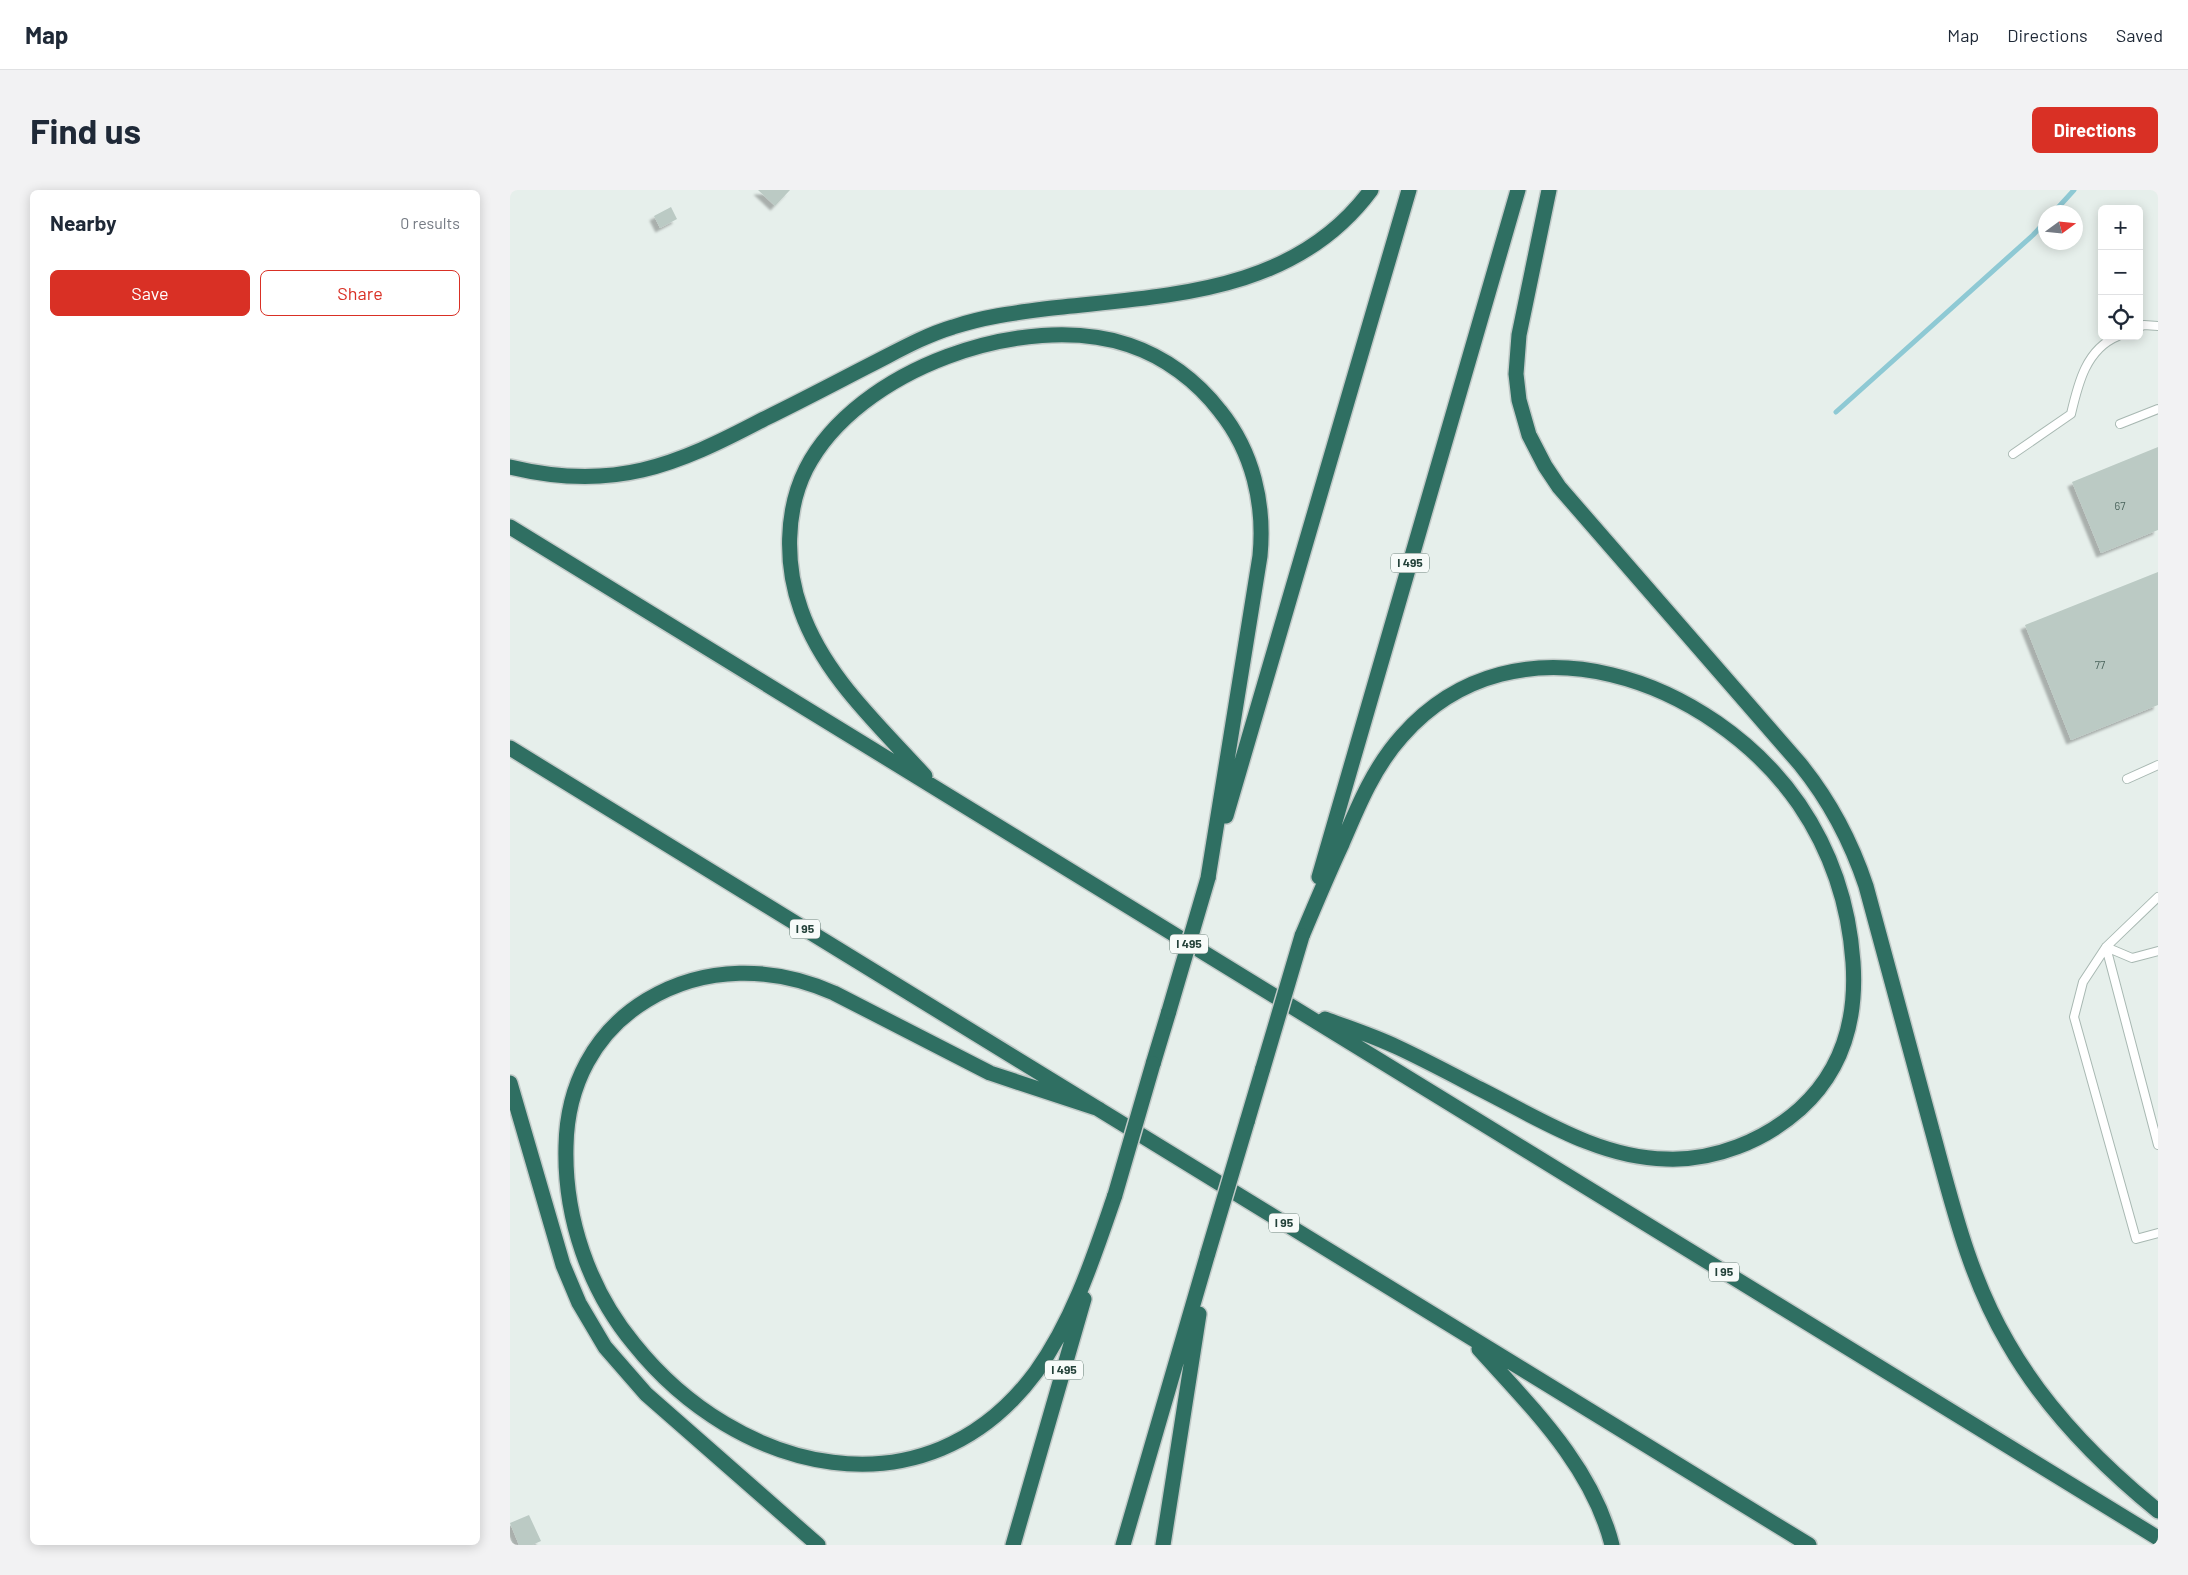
<!DOCTYPE html>
<meta charset="utf-8">
<style>
:root{--surface:#fff;--page:#f2f2f3;--text:#1f2937;--muted:#747a83;--line:#e0e1e3;--accent:#d93025}
body{margin:0;font-family:Barlow,sans-serif;background:var(--page);color:var(--text)}
.controls{position:absolute;right:15px;top:15px;display:grid;overflow:hidden;border-radius:8px;box-shadow:0 2px 12px #0003}
.controls button{width:45px;height:45px;display:grid;place-items:center;padding:0;border:0;border-bottom:1px solid var(--line);background:var(--surface);color:var(--text);font:25px sans-serif}
.compass{position:absolute;left:1528px;top:15px;width:45px;height:45px;border-radius:50%;background:var(--surface);box-shadow:0 2px 12px #0003;rotate:75deg}
.list{margin:0;padding:0;list-style:none}
h2{display:flex;justify-content:space-between;align-items:center;height:65px;margin:0;padding:0 20px;font-size:21px}
h2 small{font-size:16px;font-weight:400;color:var(--muted)}
.actions{display:flex;gap:10px;padding:15px 20px}
.actions a{flex:1;padding:11px 0;border:1px solid var(--accent);border-radius:8px;text-align:center;font-size:18px;color:var(--accent)}
.actions .main{background:var(--accent);color:#fff}
.icon{flex:none;width:28px;height:28px;fill:none;stroke:currentColor;stroke-width:2;stroke-linecap:round;stroke-linejoin:round}
.map{position:relative;flex:none;width:1648px;height:1355px;overflow:hidden;border-radius:8px}
header{display:flex;align-items:center;gap:30px;box-sizing:border-box;height:70px;padding:0 25px;background:var(--surface);border-bottom:1px solid var(--line)}
header strong{font-size:24px}
nav{display:flex;gap:28px;margin-inline-start:auto;font-size:18px}
.intro{display:flex;align-items:center;justify-content:space-between;box-sizing:border-box;height:120px;padding:0 30px}
h1{margin:0;font-size:35px}
.button{padding:12px 22px;border-radius:8px;background:var(--accent);color:#fff;font-size:18px;font-weight:700}
main{display:flex;gap:30px;padding:0 30px}
aside{flex:1;background:var(--surface);border-radius:8px;box-shadow:0 2px 12px #0003}
.map>svg:first-child{display:block}
.lines{fill:none;stroke-linecap:round;stroke-linejoin:round}
.stream{stroke:#8ec9d4;stroke-width:5}
.building{fill:#bbcac4;filter:url(#shadow)}
.lane-casing{stroke:#a8b8b2;stroke-width:10}
.highway-casing{stroke:#c2cac8;stroke-width:18}
.lane{stroke:#fff;stroke-width:8}
.highway{stroke:#2f6f62;stroke-width:15}
.highway-bridge-casing{stroke:#c2cac8;stroke-width:18;stroke-linecap:butt}
.highway-bridge{stroke:#2f6f62;stroke-width:15}
.labels{text-anchor:middle;stroke-width:5;stroke-linejoin:round;paint-order:stroke}
.number-label{font-size:11px;fill:#4a645c}
.shield{fill:#f7fbf9;stroke:#637a73;stroke-width:1}
.shield-label{font-size:12px;font-weight:bold;fill:#24423a}
</style>
<header>
<strong>Map</strong>
<nav><a>Map</a><a>Directions</a><a>Saved</a></nav>
</header>
<div class="intro"><h1>Find us</h1><a class="button">Directions</a></div>
<main>
<aside>
<h2>Nearby<small>0 results</small></h2>
<ul class="list">
</ul>
<div class="actions"><a class="main">Save</a><a>Share</a></div>
</aside>
<div class="map">
<svg width="1648" height="1355" viewBox="0 0 1648 1355">
<defs>
<filter id="shadow"><feDropShadow dx="-4.5" dy="4.5" stdDeviation="1" flood-color="#0004"/></filter>
</defs>
<rect width="100%" height="100%" fill="#e6efeb"/>
<g class="lines">
<path class="stream" d="M1544,22l20,-22
M1326,222l197,-177 13,-14"/>
</g>
<path class="building" d="M248,0h32l-15,16z
M161,17l6,12 -17,9 -6,-12z
M1648,257v83l-57,23 -29,-71z
M1648,382v133l-87,35 -46,-115z
M19,1325l12,26 -9,4h-13l-9,-22z"/>
<g class="lines">
<defs>
<path id="lane" d="M1629,137l5,-2 14,1
M1610,234l38,-15
M1503,264l58,-40c7,-30 15,-65 47,-78
M1617,589l31,-14
M1648,707l-52,50 -23,35 -9,35 62,222 22,-6
M1596,757l52,198
M1596,757l26,11 26,-7"/>
<path id="highway" d="M1039,0l-30,145 -3,39 3,26 10,35 16,31 14,21 241,277c30,37 51,77 66,122 22,82 44,163 66,244 20,73 37,147 76,213 37,65 92,121 150,168
M0,277c103,25 165,-1 254,-48 35,-17 69,-35 104,-53 28,-14 55,-30 85,-39 30,-10 60,-14 91,-18 119,-14 249,-13 327,-119
M0,337l1648,1011
M0,558l1299,797
M415,586c-46,-51 -101,-100 -124,-166 -16,-44 -16,-99 5,-141 51,-100 219,-159 323,-124 36,12 68,36 91,66 33,41 45,93 40,145l-52,322
M716,626l183,-626
M809,687l199,-687
M792,746c13,-31 26,-62 40,-92 16,-38 32,-77 60,-108 115,-130 311,-56 397,68 32,47 50,101 54,158 4,57 -10,108 -53,147 -36,32 -86,52 -134,50 -67,-1 -128,-41 -186,-70 -27,-14 -55,-29 -83,-42 -23,-11 -48,-19 -72,-28
M643,874l16,-53
M0,893l53,182 16,38 26,44 41,47 172,151
M589,919l-109,-36 -156,-80c-61,-27 -129,-28 -187,7 -53,32 -80,86 -81,146 -2,71 23,144 68,198 103,129 292,177 402,28 38,-53 58,-116 79,-177
M737,932l16,-54
M969,1159c53,59 113,117 133,196
M503,1355l71,-246
M613,1355l85,-292
M653,1355l36,-231"/>
</defs>
<use href="#lane" class="lane-casing"/>
<use href="#highway" class="highway-casing"/>
<use href="#lane" class="lane"/>
<use href="#highway" class="highway"/>
<defs>
<path id="highway-bridge" d="M659,821l39,-133
M753,878l39,-132
M605,1005l38,-131
M698,1063l39,-131"/>
</defs>
<use href="#highway-bridge" class="highway-bridge-casing"/>
<use href="#highway-bridge" class="highway-bridge"/>
</g>
<g class="labels">
<g class="number-label">
<text x="1610" y="320">67</text>
<text x="1590" y="479">77</text>
</g>
<g class="shield">
<rect x="881" y="363.5" width="38" height="19" rx="4"/>
<rect x="280" y="729.5" width="30" height="19" rx="4"/>
<rect x="660" y="744.5" width="38" height="19" rx="4"/>
<rect x="759" y="1023.5" width="30" height="19" rx="4"/>
<rect x="1199" y="1072.5" width="30" height="19" rx="4"/>
<rect x="535" y="1170.5" width="38" height="19" rx="4"/>
</g>
<g class="shield-label">
<text x="900" y="377">I 495</text>
<text x="295" y="743">I 95</text>
<text x="679" y="758">I 495</text>
<text x="774" y="1037">I 95</text>
<text x="1214" y="1086">I 95</text>
<text x="554" y="1184">I 495</text>
</g>
</g>
</svg>
<div class="controls">
<button>+</button>
<button>−</button>
<button><svg class="icon" aria-label="locate" viewBox="0 0 24 24"><circle cx="12" cy="12" r="6"/><path d="M12 2v4M12 18v4M2 12h4M18 12h4"/></svg></button>
</div>
<svg class="compass" viewBox="-18 -18 36 36"><path d="M0-13l5 13h-10z" fill="#e53935"/><path d="M0 13l5-13h-10z" fill="#747a83"/></svg>
</div>
</main>
